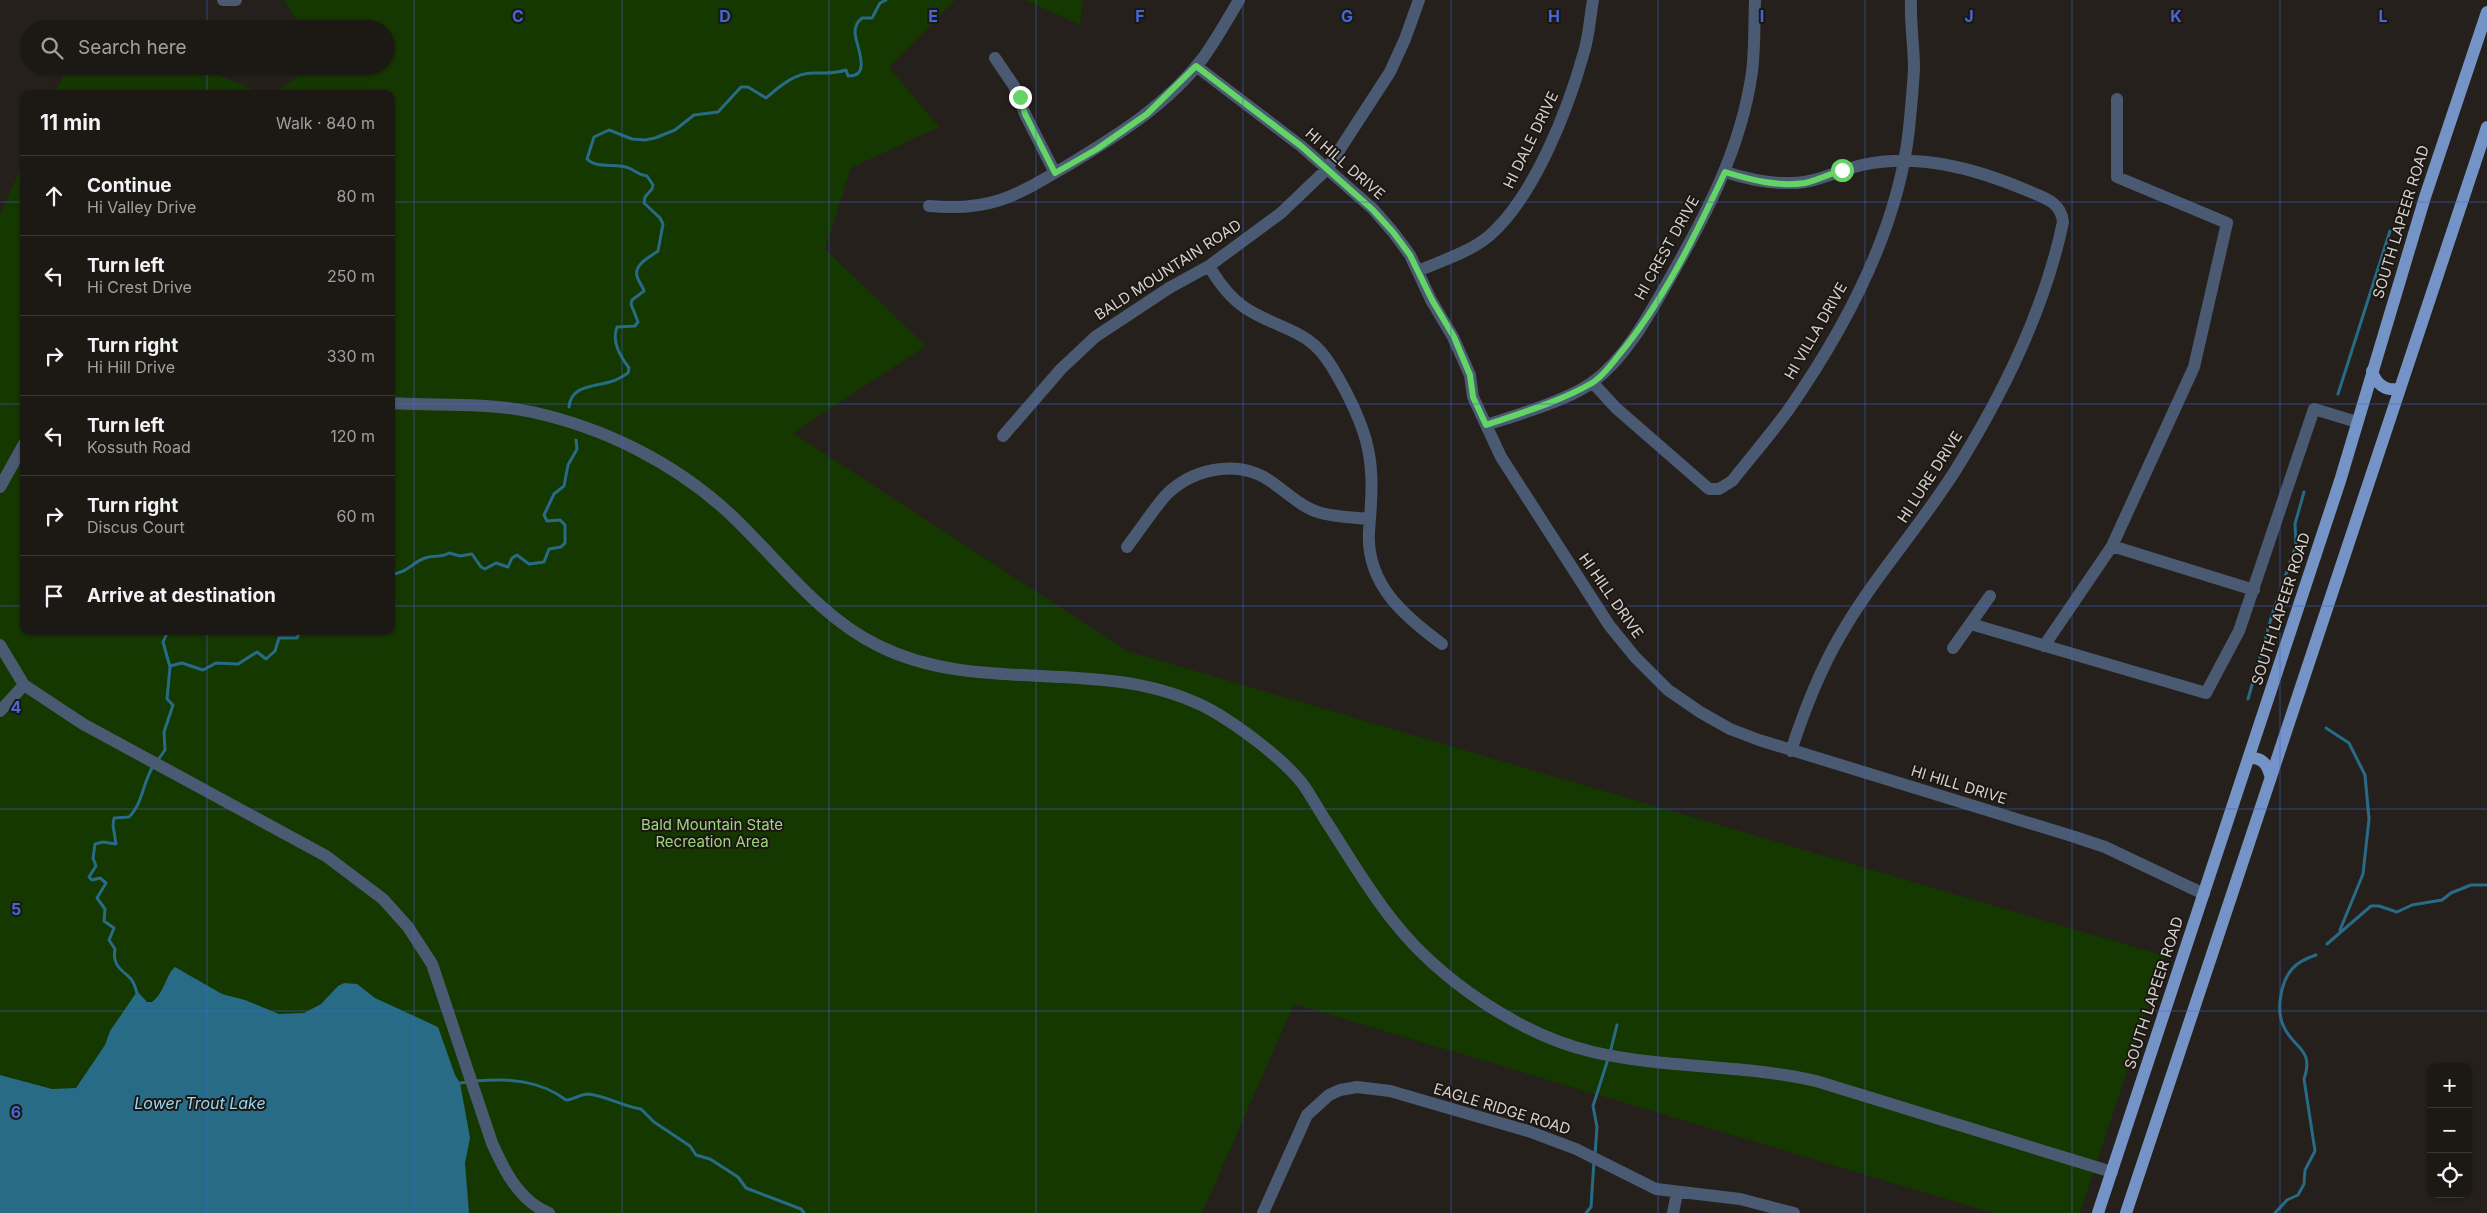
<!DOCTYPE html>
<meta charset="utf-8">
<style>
:root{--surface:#1c1814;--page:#25211d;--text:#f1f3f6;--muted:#a0a0a0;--line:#3a3734}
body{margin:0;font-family:Inter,sans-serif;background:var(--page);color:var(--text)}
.controls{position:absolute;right:15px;bottom:15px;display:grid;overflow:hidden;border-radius:10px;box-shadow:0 1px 4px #0004}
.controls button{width:45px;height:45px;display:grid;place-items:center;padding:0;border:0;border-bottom:1px solid var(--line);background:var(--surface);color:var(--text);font:25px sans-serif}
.stop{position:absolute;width:15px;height:15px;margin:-11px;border:4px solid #65d467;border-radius:50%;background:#fff}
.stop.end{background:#65d467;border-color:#fff;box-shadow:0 1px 5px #0008}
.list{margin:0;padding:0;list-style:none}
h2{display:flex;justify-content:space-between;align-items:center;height:65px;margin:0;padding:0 20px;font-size:21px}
h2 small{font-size:16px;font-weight:400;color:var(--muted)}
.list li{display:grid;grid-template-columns:32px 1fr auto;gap:15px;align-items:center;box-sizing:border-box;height:80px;padding:0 20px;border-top:1px solid var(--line)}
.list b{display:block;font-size:19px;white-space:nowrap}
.list p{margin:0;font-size:16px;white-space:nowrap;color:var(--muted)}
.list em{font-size:16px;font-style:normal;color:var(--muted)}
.icon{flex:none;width:28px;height:28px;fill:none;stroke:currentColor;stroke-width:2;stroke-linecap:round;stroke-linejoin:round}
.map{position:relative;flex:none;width:2487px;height:1213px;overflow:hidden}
.search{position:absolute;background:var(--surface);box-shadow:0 1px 4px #0004;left:20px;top:20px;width:375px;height:55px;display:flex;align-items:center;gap:12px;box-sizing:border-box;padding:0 18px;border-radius:28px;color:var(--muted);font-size:19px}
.panel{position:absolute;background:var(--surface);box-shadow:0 1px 4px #0004;left:20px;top:90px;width:375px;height:545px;border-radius:10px}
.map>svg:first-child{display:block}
.green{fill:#153700}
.water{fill:#276b86}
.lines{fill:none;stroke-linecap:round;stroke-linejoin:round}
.stream{stroke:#276b86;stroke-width:3}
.minor{stroke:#4b5a73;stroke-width:12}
.major{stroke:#7493c6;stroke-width:12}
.route{stroke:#65d467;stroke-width:6}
.grid{fill:none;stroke:#4268d6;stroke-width:1;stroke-opacity:0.55}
.labels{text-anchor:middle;stroke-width:4;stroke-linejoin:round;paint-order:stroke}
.street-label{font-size:15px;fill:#d4d0cd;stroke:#1c1712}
.park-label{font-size:15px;fill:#9dd680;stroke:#1c1712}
.water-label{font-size:16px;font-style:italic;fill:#95d6f4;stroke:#1c1712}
.grid-label{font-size:16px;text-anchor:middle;font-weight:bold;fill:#4268d6;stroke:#1c1712;stroke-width:4;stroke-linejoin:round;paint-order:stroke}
</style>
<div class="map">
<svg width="2487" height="1213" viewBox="0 0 2487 1213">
<rect width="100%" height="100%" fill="#25201b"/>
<path class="green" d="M284,0h671l-66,67 50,60 -88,41 -26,81 101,97 -133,87 334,218 1038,305 -85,257h-87l-699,-209 -92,209h-1202v-999l24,-53v470h367v-537h-118l39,-28h74v-37h-84z
M1025,0h58l-3,25z
M68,66h129l67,28h-209z"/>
<path class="water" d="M175,967l47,27 23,6 34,14 25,-1 17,-9 17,-18 6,-3 13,1 18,14 63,29 17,48 5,8 7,38 3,17 -5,25 4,50h-469v-138l52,14 24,-1 29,-43 5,-14 26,-38 2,-1 9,10h5c13,-10 14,-28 23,-35z"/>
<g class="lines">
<path class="stream" d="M2338,394l52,-163
M569,407c2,-23 27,-20 44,-26 6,-2 10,-5 15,-8l1,-5c-8,-11 -18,-26 -12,-41l18,-1 3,-4 -7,-18 1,-4 12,-9c-1,-5 -6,-9 -7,-15 -3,-12 13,-19 21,-25l5,-27 -3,-6 -16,-15 1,-6 7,-8 1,-4 -6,-9c-9,-1 -10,-4 -18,-8 -13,-6 -31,2 -42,-9l7,-22 15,-7 23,9 13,1 10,-2 20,-8 19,-15 24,-3 23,-25h7l18,11c14,-12 30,-26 48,-25 12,0 20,1 32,-3l2,6c25,1 7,-32 7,-44 0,-6 3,-11 7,-14h10l8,-15 6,-3
M391,574c17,-1 20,-11 34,-16 9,-3 16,0 24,-5l11,3 12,-2 9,13 4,2 11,-6 12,4 4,-9 5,-3 12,9 15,-2 5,-13 12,-2 4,-4v-18l-5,-5 -13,1 -3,-6 10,-21 10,-8 4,-21 9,-16 -1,-9
M170,666l12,-3 21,7 13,-7 22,1 19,-12 9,7 9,-8 4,-13h18l3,-7
M2248,699l24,-84 24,-70 -1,-21 9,-32
M2326,728l23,15 16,32 4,44 -6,55 -23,56
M158,760l7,-10 -1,-18 9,-27 -6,-6 3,-32 -7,-25 5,-11
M2327,944l44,-38h8l18,6 15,-7 30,-5 9,-7 20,-8h16
M137,993c-2,-6 -3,-12 -8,-16 -9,-8 -17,-13 -14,-28l-6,-9 5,-12 -10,-7 1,-12 -8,-11 9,-15 -6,-5 -8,2 -3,-3 7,-11 -3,-8 2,-14 8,-2 13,2 -3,-19 1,-7 15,-1c14,-13 14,-37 25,-52
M1610,1053l7,-28
M475,1081c32,-3 65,-1 91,19 8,0 14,-6 22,-6 16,1 39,14 53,15l13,13 36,24 6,9 14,4 28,18 8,11 55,21 3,4
M460,1083l9,-1
M1595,1155l2,-28 -4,-21 15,-47
M1586,1213l5,-6 3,-46
M2275,1213l12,-13 11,-5 6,-11 1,-14 10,-19 -11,-72c11,-31 -12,-31 -21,-54 -7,-16 -2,-43 9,-56 6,-7 15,-11 24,-14"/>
<path class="minor" d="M223,0h13
M995,58l19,28 11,28 30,59
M1196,66l105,80 72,63 20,23 17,23 21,45 22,37 17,38 3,22 28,60 108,168 26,32 33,33 32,22 30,17 29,11 316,97 30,10 99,47
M1725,172c22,7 44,12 67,11 24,0 47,-13 70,-18 56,-12 112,3 164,25 16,7 35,11 37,32 -18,86 -61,174 -108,249 -36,57 -82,107 -115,165 -21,36 -36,75 -49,115
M929,206c63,6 88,-11 141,-42 48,-29 98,-60 133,-106 13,-18 25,-39 36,-58
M1209,266c11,19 24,36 43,46 33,19 58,18 80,55 15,25 30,53 36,82 6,28 3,55 1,83 -3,52 35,84 73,112
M1418,271c23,-10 52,-19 71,-35 45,-39 79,-126 95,-184 5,-16 6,-35 9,-52
M1593,383l23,25 93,81h10l13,-8c19,-24 39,-47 57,-72 57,-82 109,-179 120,-280 2,-20 4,-41 5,-61 0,-22 -4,-45 -3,-68
M391,403c47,3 96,-1 141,9 73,16 143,51 198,102 49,46 88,102 149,132 105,52 225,7 332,64 28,16 71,48 91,73 8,11 15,24 22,35 23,35 44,72 70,104 46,58 126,113 199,130 73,17 150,12 223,29l296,91
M1486,425c28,-9 86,-26 108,-44 31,-23 53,-63 72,-96 39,-68 75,-135 86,-213 3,-24 2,-48 3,-72
M1003,436l58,-67 34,-32 74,-49 40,-22 72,-53 46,-44 63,-97 15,-33 14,-39
M0,487l24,-43
M2112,546l142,44
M1127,547c13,-17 25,-36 39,-52 25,-25 66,-35 98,-18 19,11 35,30 57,36 16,4 34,5 49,6
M1971,624l235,69 33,-62 75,-222 43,13
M0,645l24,40 59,39 243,132 57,43 25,28 24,37 60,179c12,27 27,58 57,70
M2044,646l68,-100 82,-179 33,-144 -110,-46v-78
M1953,648l37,-52
M0,711l24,-26
M1263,1213l44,-98 22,-20 11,-5 17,-3 33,4 138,40 48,18 80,40 84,10 54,14
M1673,1213l4,-20"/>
<path class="major" d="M2372,371c4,13 13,20 26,18
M2249,758c12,-1 18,5 21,17
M2098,1213l242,-732 85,-284 62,-185
M2126,1213l361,-1086"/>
</g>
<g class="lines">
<path class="route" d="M1020,97l5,17 30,59 42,-24 50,-35 49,-48 105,80 71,63 21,23 17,23 22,45 22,37 16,38 3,22 13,28c35,-12 73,-23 106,-42 10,-6 19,-18 26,-27 45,-54 77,-120 107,-184 26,8 53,15 80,11 13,-3 25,-9 37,-13"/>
</g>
<path class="grid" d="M207,0v29M414,0v1213M622,0v1213M829,0v1213M1036,0v1213M1243,0v1213M1451,0v1213M1658,0v1213M1865,0v1213M2072,0v1213M2280,0v1213M207,66v28M0,202h24M391,202h2096M0,404h24M391,404h2096M0,606h24M391,606h2096M207,631v582M0,809h2487M0,1011h2487"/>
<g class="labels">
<g class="street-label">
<text transform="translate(1531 140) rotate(-64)" y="5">HI DALE DRIVE</text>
<text transform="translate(1345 164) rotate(41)" y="5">HI HILL DRIVE</text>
<text transform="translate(2401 222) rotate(-73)" y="5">SOUTH LAPEER ROAD</text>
<text transform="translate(1667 248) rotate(-61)" y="5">HI CREST DRIVE</text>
<text transform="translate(1168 270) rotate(-33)" y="5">BALD MOUNTAIN ROAD</text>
<text transform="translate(1816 331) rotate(-60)" y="5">HI VILLA DRIVE</text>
<text transform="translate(1930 477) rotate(-57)" y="5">HI LURE DRIVE</text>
<text transform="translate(1611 596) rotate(55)" y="5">HI HILL DRIVE</text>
<text transform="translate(2281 609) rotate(-72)" y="5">SOUTH LAPEER ROAD</text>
<text transform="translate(1959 785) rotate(17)" y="5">HI HILL DRIVE</text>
<text transform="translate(2154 993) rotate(-72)" y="5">SOUTH LAPEER ROAD</text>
<text transform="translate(1502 1109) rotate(17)" y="5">EAGLE RIDGE ROAD</text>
</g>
<g class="park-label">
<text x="712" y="830">Bald Mountain State<tspan x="712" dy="17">Recreation Area</tspan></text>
</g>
<g class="water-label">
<text x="200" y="1109">Lower Trout Lake</text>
</g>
</g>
<g class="grid-label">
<text x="518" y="22">C</text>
<text x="725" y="22">D</text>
<text x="933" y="22">E</text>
<text x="1140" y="22">F</text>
<text x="1347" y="22">G</text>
<text x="1554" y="22">H</text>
<text x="1762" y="22">I</text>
<text x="1969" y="22">J</text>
<text x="2176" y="22">K</text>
<text x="2383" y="22">L</text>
<text x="16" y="713">4</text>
<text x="16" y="915">5</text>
<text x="16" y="1118">6</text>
</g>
</svg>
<div class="controls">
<button>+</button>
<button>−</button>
<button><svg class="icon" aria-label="locate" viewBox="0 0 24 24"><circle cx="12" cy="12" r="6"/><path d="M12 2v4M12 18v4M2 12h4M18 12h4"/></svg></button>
</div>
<div class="stop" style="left:1842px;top:170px"></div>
<div class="stop end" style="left:1020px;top:97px"></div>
<div class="search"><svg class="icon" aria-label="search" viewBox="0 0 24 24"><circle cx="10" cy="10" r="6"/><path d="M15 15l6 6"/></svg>Search here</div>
<section class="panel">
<h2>11 min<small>Walk · 840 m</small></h2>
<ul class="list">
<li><svg class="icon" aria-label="ahead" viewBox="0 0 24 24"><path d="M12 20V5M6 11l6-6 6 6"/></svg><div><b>Continue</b><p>Hi Valley Drive</p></div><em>80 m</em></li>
<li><svg class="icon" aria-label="left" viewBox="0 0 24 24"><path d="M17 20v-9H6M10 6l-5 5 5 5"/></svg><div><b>Turn left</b><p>Hi Crest Drive</p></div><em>250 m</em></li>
<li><svg class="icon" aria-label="right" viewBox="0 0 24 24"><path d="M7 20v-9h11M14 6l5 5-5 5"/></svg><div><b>Turn right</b><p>Hi Hill Drive</p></div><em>330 m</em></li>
<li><svg class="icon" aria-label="left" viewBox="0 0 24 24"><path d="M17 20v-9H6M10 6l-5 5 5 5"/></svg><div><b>Turn left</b><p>Kossuth Road</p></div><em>120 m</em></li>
<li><svg class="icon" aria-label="right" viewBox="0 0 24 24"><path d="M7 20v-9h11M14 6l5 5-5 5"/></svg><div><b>Turn right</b><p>Discus Court</p></div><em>60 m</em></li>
<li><svg class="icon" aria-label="arrive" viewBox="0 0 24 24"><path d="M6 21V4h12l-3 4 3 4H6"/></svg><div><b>Arrive at destination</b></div></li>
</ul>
</section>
</div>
